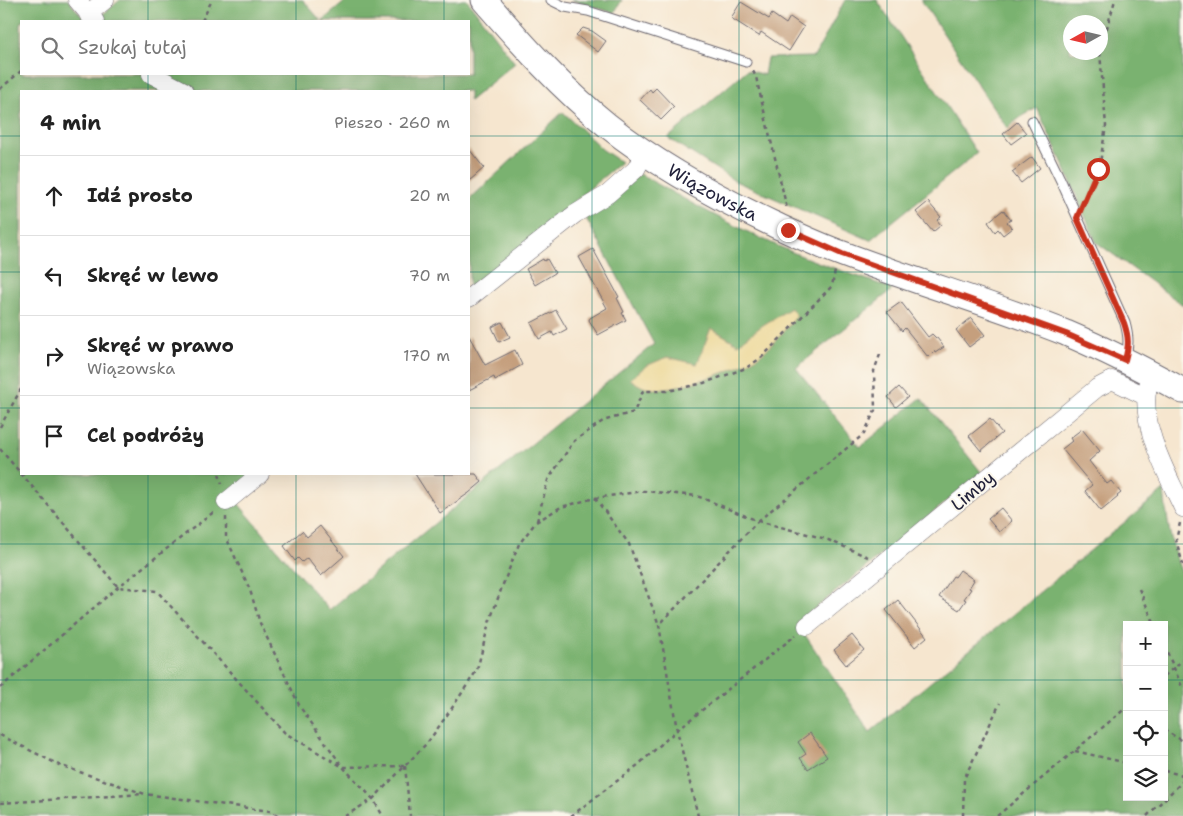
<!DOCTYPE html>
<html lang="pl">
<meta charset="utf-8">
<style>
:root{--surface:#fff;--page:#f2f2f2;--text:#222;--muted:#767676;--line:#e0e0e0}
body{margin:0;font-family:"Shantell Sans",sans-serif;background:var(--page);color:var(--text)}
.controls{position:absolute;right:15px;bottom:15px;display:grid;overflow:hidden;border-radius:0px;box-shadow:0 5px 20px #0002}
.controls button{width:45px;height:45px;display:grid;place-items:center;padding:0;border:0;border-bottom:1px solid var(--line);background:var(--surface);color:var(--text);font:25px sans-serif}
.compass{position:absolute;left:1063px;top:15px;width:45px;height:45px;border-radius:50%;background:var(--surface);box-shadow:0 5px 20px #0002;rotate:262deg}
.stop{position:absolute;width:15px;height:15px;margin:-11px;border:4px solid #c8321e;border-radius:50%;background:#fff}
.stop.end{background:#c8321e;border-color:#fff;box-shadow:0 1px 5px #0008}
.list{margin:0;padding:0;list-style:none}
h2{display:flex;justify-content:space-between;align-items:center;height:65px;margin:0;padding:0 20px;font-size:21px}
h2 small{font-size:16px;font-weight:400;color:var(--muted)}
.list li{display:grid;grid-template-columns:32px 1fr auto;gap:15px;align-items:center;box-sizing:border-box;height:80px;padding:0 20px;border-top:1px solid var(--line)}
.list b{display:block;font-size:19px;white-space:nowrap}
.list p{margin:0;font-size:16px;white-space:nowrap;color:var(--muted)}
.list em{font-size:16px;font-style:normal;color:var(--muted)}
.icon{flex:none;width:28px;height:28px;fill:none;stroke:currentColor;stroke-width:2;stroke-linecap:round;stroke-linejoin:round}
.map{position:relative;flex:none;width:1183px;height:816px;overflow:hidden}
.search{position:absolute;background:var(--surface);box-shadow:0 5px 20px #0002;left:20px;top:20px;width:450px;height:55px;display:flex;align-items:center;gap:12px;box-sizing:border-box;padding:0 18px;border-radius:0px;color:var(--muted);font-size:19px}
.panel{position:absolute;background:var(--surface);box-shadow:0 5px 20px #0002;left:20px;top:90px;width:450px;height:385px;border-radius:0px}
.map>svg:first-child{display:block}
.forest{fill:#7ab270;stroke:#4e6a56;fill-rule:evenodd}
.sand{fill:#eeda9e;stroke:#887e6c}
.building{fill:#c59f7d}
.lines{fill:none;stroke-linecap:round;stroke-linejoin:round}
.lane-casing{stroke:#6c676f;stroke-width:11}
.street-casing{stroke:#6c676f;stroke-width:19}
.secondary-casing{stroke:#6c676f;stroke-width:27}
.path{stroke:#6c676f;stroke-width:2.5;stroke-dasharray:4 4;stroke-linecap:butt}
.lane{stroke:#fff;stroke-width:9}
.street{stroke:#fff;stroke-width:18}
.secondary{stroke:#fff;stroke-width:25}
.route{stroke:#c8321e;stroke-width:6}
.grid{fill:none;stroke:#0f766e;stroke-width:1;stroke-opacity:0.55}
.labels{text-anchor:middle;stroke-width:4;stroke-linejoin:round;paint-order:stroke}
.street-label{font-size:18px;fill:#22223b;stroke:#fbf7ec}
</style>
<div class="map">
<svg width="1183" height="816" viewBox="0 0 1183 816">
<rect width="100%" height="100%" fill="#fbf7ec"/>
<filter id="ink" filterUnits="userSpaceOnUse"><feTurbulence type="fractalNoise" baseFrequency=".02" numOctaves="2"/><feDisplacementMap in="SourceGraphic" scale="10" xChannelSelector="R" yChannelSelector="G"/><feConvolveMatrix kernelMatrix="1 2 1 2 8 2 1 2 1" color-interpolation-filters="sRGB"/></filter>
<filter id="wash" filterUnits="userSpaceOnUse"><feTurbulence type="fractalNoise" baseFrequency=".0096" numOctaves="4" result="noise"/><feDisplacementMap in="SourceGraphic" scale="20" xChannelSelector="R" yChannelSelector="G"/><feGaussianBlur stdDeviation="1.12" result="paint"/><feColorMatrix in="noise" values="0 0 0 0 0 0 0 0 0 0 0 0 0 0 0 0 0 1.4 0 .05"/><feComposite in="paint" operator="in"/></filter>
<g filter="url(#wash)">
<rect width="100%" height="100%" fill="#f6e6cf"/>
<path class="forest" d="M0,0h68l18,21h-65v53h448v-53h-147l25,-21h120l48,63 -46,38v-10h-448v383h233l-24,20 99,116 325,-266 -68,-126 54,-44c45,26 91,51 138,72 38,17 77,29 115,43l-97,79 64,79 61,-49 61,75 -185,150 73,109 294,-242c3,31 7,57 19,86v240h-1183zM1127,625h37v172h-37z
M120,0h183l18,21h-226z
M572,0h50l-8,13z
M845,0h32l100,153 -107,87 -135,-59 -67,-43 79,-68 17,5 3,-17 47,-1z
M921,0h262v305l-87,-63 -33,-78 -26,-56 -16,9 -14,11zM1100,22v30h-30v-30z
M563,112l40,38 18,12 -152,129v-93l1,1z"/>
<path class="sand" d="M791,308l6,8c-12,13 -23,28 -37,39 -17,14 -93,39 -113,33 -6,-1 -12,-6 -17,-9l16,-13 21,-9 30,7 14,-36 27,16 25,-19z"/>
<g id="blocks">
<path class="building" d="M741,2l28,17 3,-5 14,10 4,-7 14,10 -15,24 -28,-19 -2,4 -28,-18z
M583,28l9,3 14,10 -8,11 -22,-17z
M656,88l18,19 -13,13 -21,-20 10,-11 2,3z
M1017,122l9,11 -15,11 -8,-10z
M469,149l15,19 -15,13z
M1032,157l8,11 -19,15 -9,-11z
M928,202l13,15 -4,3 4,5 -8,7 -17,-20z
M1003,210l8,10 -4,2 5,6 -9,7 -5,-6 -3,3 -7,-10z
M593,249l26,48 -2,1 7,14 -2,1 4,7 -28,15 -9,-15 1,-2 17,-10 -28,-51z
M543,259l1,2 3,-2 8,14 -20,12 -9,-16z
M901,302l27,35 4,-3 4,4h1l7,9 -9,6 -1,-2 -6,6 -23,-29 -3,3 -15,-19z
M556,310l11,19 -13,7 -2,-4 -13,7 -8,-16z
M971,318l14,17 -16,12 -13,-17z
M502,322l8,15 -11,5 -7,-15z
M469,336l16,29 30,-15 7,15 -27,15 -1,-3 -25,13z
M899,387l9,10 -12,10 -8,-10z
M990,419l12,14 -21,18 -12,-15z
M1082,429l18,22 -11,10 18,23 4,-3 10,12 -4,3 1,1 -17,14 -16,-20 7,-6 -30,-36 10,-8 -2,-3z
M415,474h61l6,8 -13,11 -29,20z
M1001,508l11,13 -13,11 -11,-13z
M320,526l24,30 -23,20 -14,-18 -5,4 -4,-4 -3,3 -11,-15 18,-15 5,6z
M960,570l14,10 -5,8 2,1 -7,10 2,1 -7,10 -20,-13 14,-21 2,1z
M898,600l29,37 -12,10 -29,-37z
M852,635l12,15 -18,15 -12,-15z
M810,733l17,24 -19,12 -8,-11 6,-4 -8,-12z"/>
</g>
</g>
<g filter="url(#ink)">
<use href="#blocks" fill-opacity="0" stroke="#6c676f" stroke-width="1"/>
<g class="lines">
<defs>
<path id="lane" d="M551,0l14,7 23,4 158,51
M1032,121l30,62 63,140c4,15 4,21 0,37"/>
<path id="street" d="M77,0l18,21
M88,14l17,-14
M151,74l33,17
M469,298l106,-84 33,-20 28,-25 9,-17
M1148,386c-9,39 19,87 35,122
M226,502l34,-28
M807,626l290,-238 15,-8 33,16"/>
<g id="secondary">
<path id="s1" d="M484,0c38,44 77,88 123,125 50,40 107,71 164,98 24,11 47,22 72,31 73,28 150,50 223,79 40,17 79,37 117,58"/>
</g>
</defs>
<use href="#lane" class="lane-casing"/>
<use href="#street" class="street-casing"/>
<use href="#secondary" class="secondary-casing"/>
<path class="path" d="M202,21l10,-21
M1100,52l15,-52
M753,71l3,6 31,132
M0,89l21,-18
M1083,204l16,-35 7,-43 -6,-74
M0,427l21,-38
M0,449l118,138 39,4 128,142 58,34 62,-1
M219,474l3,10
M595,498l34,46 30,81
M226,517v20l24,53 10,33 40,84 43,60 30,32 10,17
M537,521l11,-41 26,-39 29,-20 31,-9 9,-21h25l36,-8 42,-15 15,-10 71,-72 3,-15
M758,521l106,-87 11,-24 -1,-39 7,-19
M758,521l68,18 42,18
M1180,523l-4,17 7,25
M1139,589l16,36
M1164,645l19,44
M1164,676l19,-16
M0,688l118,-101 97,-76
M1164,730l19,11
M0,735l59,30 86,29 125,17 11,5
M1075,751l52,12
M405,766l5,50
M1164,771l19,4
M0,803l143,-9
M345,816l28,-17 55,-57 24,-34 25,-38 12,-47 13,-36 17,-43 17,-22 25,-15 34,-9 49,-7 53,5 61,25 -99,104 18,105 21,86
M571,816l67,-51 39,-35 119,-95
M963,816l1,-37 36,-76
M997,816l130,-109
M1147,816l36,-35"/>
<use href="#lane" class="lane"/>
<use href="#street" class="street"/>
<use href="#secondary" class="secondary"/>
</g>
</g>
<g class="lines" filter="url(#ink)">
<path class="route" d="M788,230l54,24 224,80 59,26c4,-15 4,-22 -1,-37l-47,-105 21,-49"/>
</g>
<path class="grid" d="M148,0v21M296,0v21M444,0v21M592,0v816M739,0v816M887,0v816M1035,0v816M148,74v17M296,74v17M444,74v17M0,136h21M469,136h714M0,272h21M469,272h714M0,408h21M469,408h714M148,474v342M296,474v342M444,474v342M0,544h1183M0,680h1127M1164,680h19"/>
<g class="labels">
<g class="street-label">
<text dy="6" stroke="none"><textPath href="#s1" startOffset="301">Wiązowska</textPath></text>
<text transform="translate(973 491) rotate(-40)" y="6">Limby</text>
</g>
</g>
</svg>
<div class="controls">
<button>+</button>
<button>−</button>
<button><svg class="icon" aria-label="locate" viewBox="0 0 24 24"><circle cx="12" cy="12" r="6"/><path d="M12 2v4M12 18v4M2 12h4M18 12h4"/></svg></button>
<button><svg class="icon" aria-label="layers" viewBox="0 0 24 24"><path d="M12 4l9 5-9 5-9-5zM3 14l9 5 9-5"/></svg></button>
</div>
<svg class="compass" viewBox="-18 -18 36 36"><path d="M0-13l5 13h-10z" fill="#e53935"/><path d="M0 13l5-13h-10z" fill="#767676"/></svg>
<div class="stop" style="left:1098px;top:169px"></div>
<div class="stop end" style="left:788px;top:230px"></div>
<div class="search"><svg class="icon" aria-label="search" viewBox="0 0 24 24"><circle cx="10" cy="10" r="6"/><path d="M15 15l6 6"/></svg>Szukaj tutaj</div>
<section class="panel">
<h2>4 min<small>Pieszo · 260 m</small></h2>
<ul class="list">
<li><svg class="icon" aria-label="ahead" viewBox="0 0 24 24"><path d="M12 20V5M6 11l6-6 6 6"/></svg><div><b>Idź prosto</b></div><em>20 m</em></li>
<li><svg class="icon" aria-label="left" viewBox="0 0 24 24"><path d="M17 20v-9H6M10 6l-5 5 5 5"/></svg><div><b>Skręć w lewo</b></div><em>70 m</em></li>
<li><svg class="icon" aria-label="right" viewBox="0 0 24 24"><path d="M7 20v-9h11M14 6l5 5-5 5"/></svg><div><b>Skręć w prawo</b><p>Wiązowska</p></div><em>170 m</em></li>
<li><svg class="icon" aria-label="arrive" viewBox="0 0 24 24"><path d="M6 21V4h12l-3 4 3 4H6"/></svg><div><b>Cel podróży</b></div></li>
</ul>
</section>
</div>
